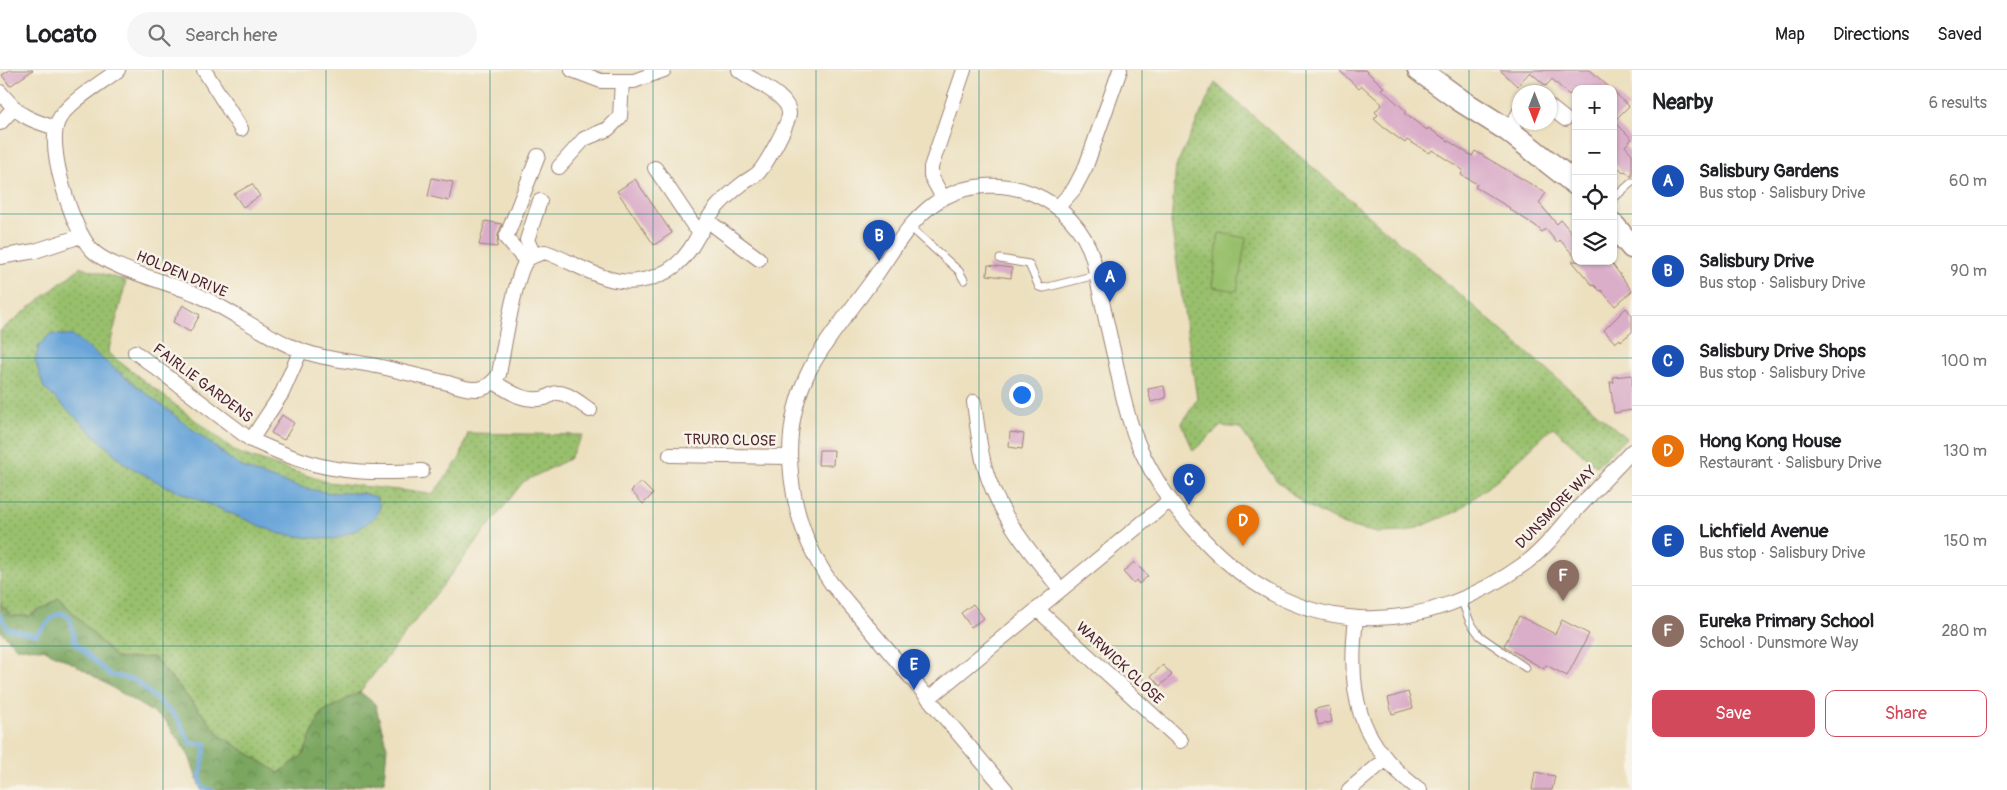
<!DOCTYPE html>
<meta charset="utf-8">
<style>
:root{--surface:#fff;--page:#f6f6f6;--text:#202124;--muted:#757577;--line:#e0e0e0;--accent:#d1495b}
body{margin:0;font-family:Pangolin,sans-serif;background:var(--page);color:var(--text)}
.controls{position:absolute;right:15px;top:15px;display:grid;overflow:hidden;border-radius:10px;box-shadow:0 1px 4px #0004}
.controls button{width:45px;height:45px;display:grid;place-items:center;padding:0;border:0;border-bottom:1px solid var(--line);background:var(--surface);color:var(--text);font:25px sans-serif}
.compass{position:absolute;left:1512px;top:15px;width:45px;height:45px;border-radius:50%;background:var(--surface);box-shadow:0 1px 4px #0004;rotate:180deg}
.you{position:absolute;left:1021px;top:324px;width:18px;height:18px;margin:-12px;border:4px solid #fff;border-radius:50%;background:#1a73e8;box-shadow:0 0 0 8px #1a73e833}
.badge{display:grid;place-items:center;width:32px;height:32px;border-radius:50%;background:var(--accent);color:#fff;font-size:16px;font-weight:700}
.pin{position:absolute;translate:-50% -41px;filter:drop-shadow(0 1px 2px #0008)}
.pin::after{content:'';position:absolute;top:26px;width:18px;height:15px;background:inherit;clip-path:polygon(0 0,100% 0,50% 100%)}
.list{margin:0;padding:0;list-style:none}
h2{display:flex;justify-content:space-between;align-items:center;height:65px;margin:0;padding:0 20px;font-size:21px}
h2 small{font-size:16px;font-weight:400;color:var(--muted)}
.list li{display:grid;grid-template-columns:32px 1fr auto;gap:15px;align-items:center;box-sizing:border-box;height:90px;padding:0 20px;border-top:1px solid var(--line)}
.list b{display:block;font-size:19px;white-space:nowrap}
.list p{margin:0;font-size:16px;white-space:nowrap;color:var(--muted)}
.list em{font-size:16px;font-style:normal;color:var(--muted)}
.actions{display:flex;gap:10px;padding:15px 20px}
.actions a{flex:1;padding:11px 0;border:1px solid var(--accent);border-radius:10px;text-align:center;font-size:18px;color:var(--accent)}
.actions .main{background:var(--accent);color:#fff}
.icon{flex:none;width:28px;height:28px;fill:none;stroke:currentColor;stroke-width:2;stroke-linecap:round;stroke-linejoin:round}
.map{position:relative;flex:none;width:1632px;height:720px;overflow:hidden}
header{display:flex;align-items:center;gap:30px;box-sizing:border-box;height:70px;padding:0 25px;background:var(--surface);border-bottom:1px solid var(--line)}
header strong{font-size:24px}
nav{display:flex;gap:28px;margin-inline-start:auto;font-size:18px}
.search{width:350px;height:45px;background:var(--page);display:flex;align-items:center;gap:12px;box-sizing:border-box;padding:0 18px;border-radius:28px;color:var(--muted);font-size:19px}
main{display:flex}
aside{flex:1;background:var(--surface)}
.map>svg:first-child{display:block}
.grass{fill:url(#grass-dots);stroke:#71704c}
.forest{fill:url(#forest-crowns);stroke:#626246}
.pitch{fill:#98c06c;stroke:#71704c}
.water{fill:#67a4d9;stroke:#586282}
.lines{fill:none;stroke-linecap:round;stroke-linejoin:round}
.stream{stroke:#67a4d9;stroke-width:4.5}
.building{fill:#daadc9}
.service-casing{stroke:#9b8075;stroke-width:9}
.minor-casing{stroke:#9b8075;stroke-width:16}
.trunk-casing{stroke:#9b8075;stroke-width:25}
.service{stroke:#fff;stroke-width:7}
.minor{stroke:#fff;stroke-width:14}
.trunk{stroke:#fff;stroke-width:22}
.grid{fill:none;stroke:#0f766e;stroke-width:1;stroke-opacity:0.55}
.labels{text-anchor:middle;stroke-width:5;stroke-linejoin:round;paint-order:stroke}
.street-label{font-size:15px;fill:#4a1f2b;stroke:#f7f3e8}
</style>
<header>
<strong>Locato</strong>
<div class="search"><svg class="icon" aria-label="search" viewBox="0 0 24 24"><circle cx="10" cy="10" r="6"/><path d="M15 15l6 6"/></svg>Search here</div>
<nav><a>Map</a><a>Directions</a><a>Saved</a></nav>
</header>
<main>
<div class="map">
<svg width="1632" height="720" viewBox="0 0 1632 720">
<defs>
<pattern id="grass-dots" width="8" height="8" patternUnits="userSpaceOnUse" patternTransform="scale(1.25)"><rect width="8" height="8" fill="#98c06c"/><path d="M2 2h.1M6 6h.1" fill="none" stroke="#7e9b59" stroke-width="1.8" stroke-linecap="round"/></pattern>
<pattern id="forest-crowns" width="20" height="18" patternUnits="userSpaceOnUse" patternTransform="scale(1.25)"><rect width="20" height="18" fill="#7aa660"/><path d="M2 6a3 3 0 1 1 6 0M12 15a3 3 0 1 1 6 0" fill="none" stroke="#66874f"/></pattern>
</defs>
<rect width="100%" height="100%" fill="#f7f3e8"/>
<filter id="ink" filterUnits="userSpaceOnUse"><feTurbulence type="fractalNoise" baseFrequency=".02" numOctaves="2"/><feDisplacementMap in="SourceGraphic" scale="10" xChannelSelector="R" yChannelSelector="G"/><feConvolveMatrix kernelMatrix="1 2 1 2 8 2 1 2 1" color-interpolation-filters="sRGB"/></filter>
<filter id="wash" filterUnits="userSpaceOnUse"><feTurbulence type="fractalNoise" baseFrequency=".0096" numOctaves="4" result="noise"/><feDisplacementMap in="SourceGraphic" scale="20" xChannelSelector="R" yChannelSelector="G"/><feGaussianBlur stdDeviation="1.12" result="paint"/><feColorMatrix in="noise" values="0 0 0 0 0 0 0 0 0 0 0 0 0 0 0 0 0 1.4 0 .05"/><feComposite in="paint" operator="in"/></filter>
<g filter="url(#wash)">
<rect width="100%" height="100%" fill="#ece0bf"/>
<path class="grass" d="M1215,13l411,355 -30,28 -43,-39 -53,50 -42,34 -51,21 -30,1 -33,-8 -40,-21 -28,-24 -36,-52 -19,-2 -28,25 -11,-28 15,-24 -26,-176 5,-57z
M81,197l45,14 -18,72 130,100 89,29 106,12 27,-36 8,-25 115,2 -14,24 -46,23 -163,210 -39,21 -18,42 -24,18 -58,-37 -67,-79 -37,2 -58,-61 -29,18h-18l-12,-13v-272z"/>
<path class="forest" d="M59,528l58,61 36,-2 68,79 58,37 24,-18 18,-42 39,-21 15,12 12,43 -3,34 -47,9h-136l-12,-34 -24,-36 -91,-56 -31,-15 -26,-1 -17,-17v-28l12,13h18z"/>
<path class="pitch" d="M1219,163l27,5 -9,53 -25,-4z"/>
<path class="water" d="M50,264l23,2 165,129c27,12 55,21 85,27 18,3 36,-2 53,5l4,10 -5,10 -16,12 -24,10 -22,-1 -33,-4 -115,-48 -40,-22 -81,-76 -9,-28 4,-14z"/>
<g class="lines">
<path class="stream" d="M0,545l8,14 28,6 19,-20 7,-2 8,5 5,25 35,32 25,5 42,38 14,26h15l-6,34 2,9 9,3"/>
</g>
<g id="blocks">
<path class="building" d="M10,0h23l-23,16 -8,-11z
M1339,0h26l19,17 -3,2 25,22 -2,2 23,17 1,-2 44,28 3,-5 71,42 -7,10 18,21 4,-4 15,18v20l-16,-18 -3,3 -11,-14 -4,3 -6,-6 -27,-17 1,-1 -35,-21 2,-3 -16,-9 2,-5 -31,-20 -2,3 -23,-13 -2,3 -22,-16 -9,-8 4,-4 -3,-3 7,-8 -20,-18 -3,3z
M1500,0h90l21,19h-36l-6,6 -17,-16 -6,7 -16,-14 -13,14z
M1613,21l16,15 -15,15 18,18 -7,7 7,8v23l-7,-6 -2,1 -10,-10z
M432,108l21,4 -4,19 -21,-5z
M635,109l37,54 -18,12 -37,-54z
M252,114l8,12 -17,11 -9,-13z
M485,151l17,3 -4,11 -1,12 -18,-2z
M1572,191h38l22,30 -17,15 -14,-16 -1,1 -6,-6 -1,1z
M988,195l24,3 -1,10 -24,-3z
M183,235l17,10 -10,17 -17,-10z
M1626,238l6,7v17l-11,9 -1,-2 -5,4 -11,-13z
M1632,305v35l-18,3 -4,-31h4l-1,-5z
M1164,316l2,12 -15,4 -3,-13z
M282,345l12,8 -10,17 -13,-7z
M1010,362l14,2 -2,15 -13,-2z
M819,380h15l-1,15h-15z
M641,412l12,12 -10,10 -12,-13z
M1134,492l14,14 -9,8 -3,-4 -3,3 -10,-11z
M973,534l11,14 -13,9 -10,-14z
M1519,546l36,18 7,-14 27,14 -22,42 -21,-11 -2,4 -40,-23z
M1163,595l9,10 -12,11 -9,-10z
M1408,622l5,16 -21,6 -4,-16z
M1329,636l3,16 -14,3 -3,-16z
M1535,702l20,4 -3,14h-20z"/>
</g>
</g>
<g filter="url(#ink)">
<use href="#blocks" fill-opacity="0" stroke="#9b8075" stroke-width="1"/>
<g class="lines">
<defs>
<path id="service" d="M1613,129l19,-17
M910,157l49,44 5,9
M1000,189l29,5 10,23 5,1 52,-13
M1461,529l9,23 10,14 46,32"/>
<path id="minor" d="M118,0c-16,13 -51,32 -60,51 -12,26 14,107 33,128 16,19 81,34 107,46 32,15 60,36 92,51 30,14 65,15 96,22 21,5 42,10 62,15 10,3 20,7 30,6 10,-1 16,-7 21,-15 4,-21 16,-101 28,-114 5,-5 12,-6 18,-8 30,10 61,34 93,29 14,-2 27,-7 38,-16 19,-16 24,-38 39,-56 7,-8 18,-18 27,-25 5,-4 12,-7 16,-11 7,-7 32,-51 31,-60 0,-18 -37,-32 -50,-43
M204,0l37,59
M572,0l29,11h33l30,-11
M0,22c20,24 26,27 56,36
M1550,37l15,12
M0,53l14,-15
M1509,61l11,-20
M559,97l25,-28 24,-10 12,-12 2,-36
M655,98l39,58 8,5
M943,128l-12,-22v-9l33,-97
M1058,137l16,-18 12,-23 34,-96
M708,151l51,38
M534,185l-7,-15 13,-39
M0,187l35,-6 46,-15
M526,191l-20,-23 32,-82
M301,280l-19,43 -31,47c17,7 33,15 50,20 39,14 81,13 121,11
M135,282l116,88
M494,312c16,10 31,21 51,16 4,-2 9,-6 14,-5 11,1 22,11 31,17
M974,332c3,22 5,44 11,66 13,46 45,84 75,121
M670,385l120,2
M1037,539l144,132
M1356,549c-9,74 1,125 64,171
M929,628l240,-197
M1006,720l-175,-207c-43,-62 -56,-147 -20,-216 18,-32 42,-59 63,-89 20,-28 37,-62 69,-80 57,-31 132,-1 150,61 7,33 14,67 22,100 6,30 12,59 24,87 16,36 36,63 63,92 95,102 215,103 325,24 20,-15 35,-36 51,-54 18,-19 36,-38 54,-57
M1349,720l36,-30"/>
<path id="trunk" d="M1419,0l41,30 49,31 67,53
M1613,155l19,22"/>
</defs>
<use href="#service" class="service-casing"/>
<use href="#minor" class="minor-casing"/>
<use href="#trunk" class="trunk-casing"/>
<use href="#service" class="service"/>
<use href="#minor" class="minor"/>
<use href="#trunk" class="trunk"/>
</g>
</g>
<path class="grid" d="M163,0v720M326,0v720M490,0v720M653,0v720M816,0v720M979,0v720M1142,0v720M1306,0v720M1469,0v720M0,144h1576M1613,144h19M0,288h1632M0,432h1632M0,576h1632"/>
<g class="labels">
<g class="street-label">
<text transform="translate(182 204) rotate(23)" y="5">HOLDEN DRIVE</text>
<text transform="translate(203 313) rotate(37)" y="5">FAIRLIE GARDENS</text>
<text transform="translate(730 370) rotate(1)" y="5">TRURO CLOSE</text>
<text transform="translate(1556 437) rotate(-46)" y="5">DUNSMORE WAY</text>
<text transform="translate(1120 593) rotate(43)" y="5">WARWICK CLOSE</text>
</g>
</g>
</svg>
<div class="controls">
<button>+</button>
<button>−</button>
<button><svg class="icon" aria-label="locate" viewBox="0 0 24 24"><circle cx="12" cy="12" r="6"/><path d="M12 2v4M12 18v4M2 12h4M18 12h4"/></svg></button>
<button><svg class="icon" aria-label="layers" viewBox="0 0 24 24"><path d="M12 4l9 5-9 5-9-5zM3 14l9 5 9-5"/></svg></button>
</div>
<svg class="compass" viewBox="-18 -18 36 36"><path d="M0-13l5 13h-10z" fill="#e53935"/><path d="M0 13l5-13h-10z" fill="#757577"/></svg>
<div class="you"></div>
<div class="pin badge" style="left:1110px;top:232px;background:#1a4fb4">A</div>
<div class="pin badge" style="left:879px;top:191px;background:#1a4fb4">B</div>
<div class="pin badge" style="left:1189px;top:435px;background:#1a4fb4">C</div>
<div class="pin badge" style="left:1243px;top:476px;background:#e8710a">D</div>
<div class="pin badge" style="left:914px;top:620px;background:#1a4fb4">E</div>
<div class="pin badge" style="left:1563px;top:531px;background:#8d6e63">F</div>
</div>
<aside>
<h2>Nearby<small>6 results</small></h2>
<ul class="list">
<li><span class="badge" style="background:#1a4fb4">A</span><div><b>Salisbury Gardens</b><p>Bus stop · Salisbury Drive</p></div><em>60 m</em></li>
<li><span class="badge" style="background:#1a4fb4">B</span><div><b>Salisbury Drive</b><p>Bus stop · Salisbury Drive</p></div><em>90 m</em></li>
<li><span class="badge" style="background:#1a4fb4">C</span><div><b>Salisbury Drive Shops</b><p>Bus stop · Salisbury Drive</p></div><em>100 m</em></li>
<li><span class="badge" style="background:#e8710a">D</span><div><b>Hong Kong House</b><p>Restaurant · Salisbury Drive</p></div><em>130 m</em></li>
<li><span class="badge" style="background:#1a4fb4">E</span><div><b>Lichfield Avenue</b><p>Bus stop · Salisbury Drive</p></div><em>150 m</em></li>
<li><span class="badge" style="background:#8d6e63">F</span><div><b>Eureka Primary School</b><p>School · Dunsmore Way</p></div><em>280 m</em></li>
</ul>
<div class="actions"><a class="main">Save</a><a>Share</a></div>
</aside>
</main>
